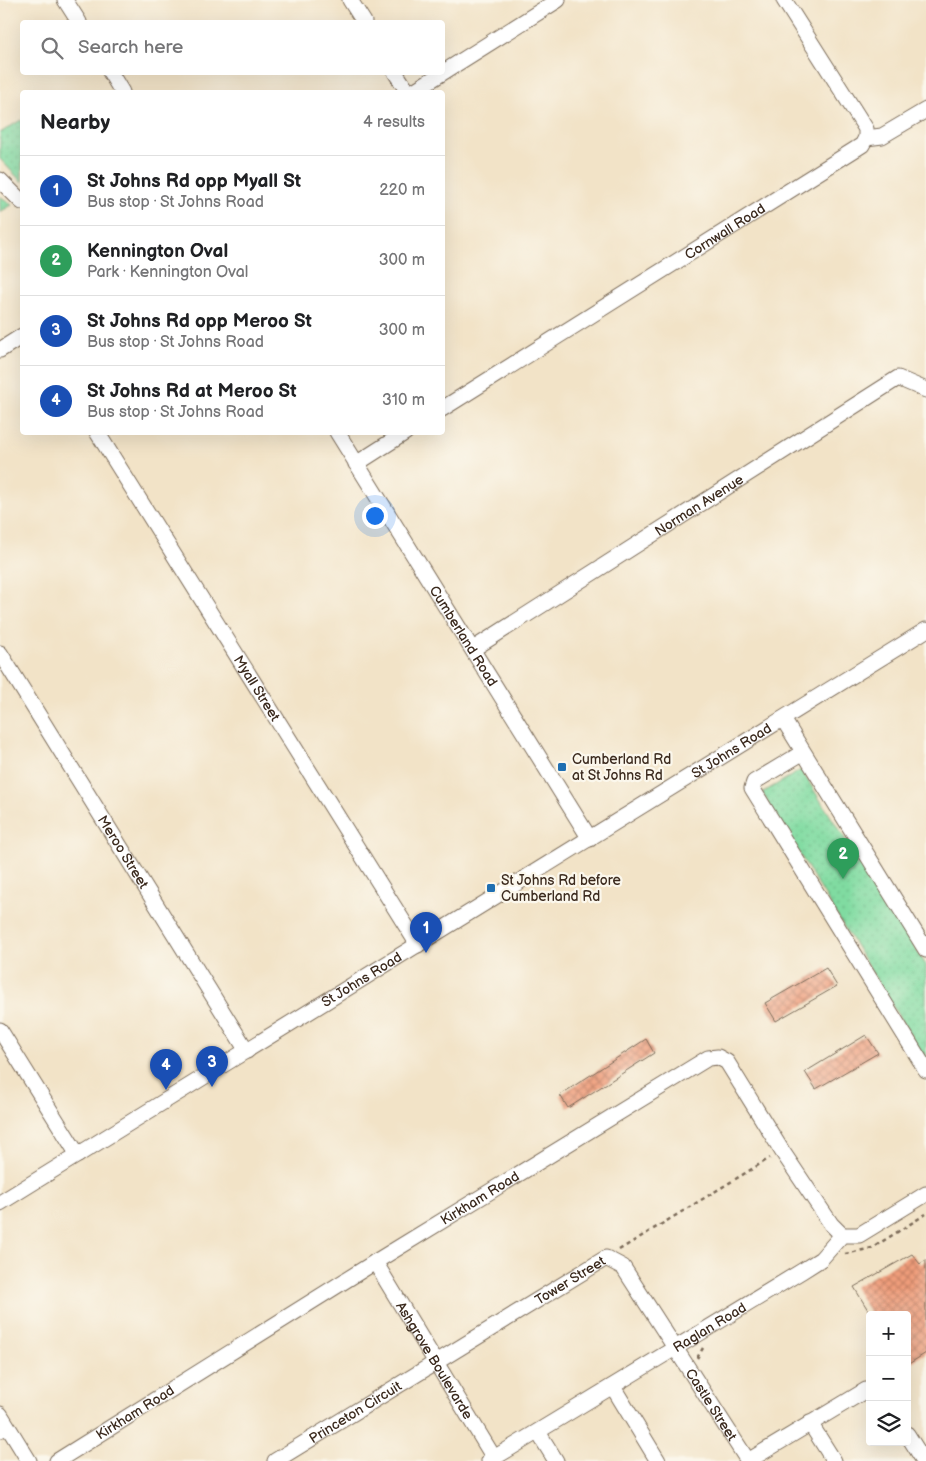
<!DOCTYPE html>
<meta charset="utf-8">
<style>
:root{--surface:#fff;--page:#f6f6f6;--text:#202124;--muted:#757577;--line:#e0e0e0;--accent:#0f766e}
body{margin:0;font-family:"Balsamiq Sans",sans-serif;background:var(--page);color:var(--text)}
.controls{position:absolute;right:15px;bottom:15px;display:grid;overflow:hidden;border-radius:5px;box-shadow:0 5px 20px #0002}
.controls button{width:45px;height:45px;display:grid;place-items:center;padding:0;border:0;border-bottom:1px solid var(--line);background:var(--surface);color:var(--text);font:25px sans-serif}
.you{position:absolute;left:374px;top:515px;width:18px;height:18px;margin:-12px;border:4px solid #fff;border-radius:50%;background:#1a73e8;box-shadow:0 0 0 8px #1a73e833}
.badge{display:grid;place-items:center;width:32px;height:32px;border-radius:50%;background:var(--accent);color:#fff;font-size:16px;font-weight:700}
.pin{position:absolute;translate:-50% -41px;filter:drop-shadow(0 1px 2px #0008)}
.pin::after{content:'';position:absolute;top:26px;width:18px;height:15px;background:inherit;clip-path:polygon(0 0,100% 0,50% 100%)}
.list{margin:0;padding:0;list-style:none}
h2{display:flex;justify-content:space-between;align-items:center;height:65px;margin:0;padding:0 20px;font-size:21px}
h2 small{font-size:16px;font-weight:400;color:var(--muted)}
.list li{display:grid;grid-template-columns:32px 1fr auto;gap:15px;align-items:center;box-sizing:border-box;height:70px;padding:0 20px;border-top:1px solid var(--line)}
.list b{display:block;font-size:19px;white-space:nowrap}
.list p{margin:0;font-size:16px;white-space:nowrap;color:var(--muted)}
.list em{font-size:16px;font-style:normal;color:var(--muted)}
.icon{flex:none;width:28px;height:28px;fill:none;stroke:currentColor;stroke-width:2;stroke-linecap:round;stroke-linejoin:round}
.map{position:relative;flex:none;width:926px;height:1461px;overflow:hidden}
.search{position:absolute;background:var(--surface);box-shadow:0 5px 20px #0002;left:20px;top:20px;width:425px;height:55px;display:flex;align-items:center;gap:12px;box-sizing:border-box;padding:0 18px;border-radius:5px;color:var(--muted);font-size:19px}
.panel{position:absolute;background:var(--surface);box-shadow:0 5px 20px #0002;left:20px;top:90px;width:425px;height:345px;border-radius:5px}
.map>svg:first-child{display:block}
.grass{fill:url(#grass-tufts);stroke:#5e8260}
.park{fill:url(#park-dots);stroke:#5e8260}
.building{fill:url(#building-cross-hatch)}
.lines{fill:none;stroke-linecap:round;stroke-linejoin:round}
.lane-casing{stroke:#7b6b59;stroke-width:9}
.street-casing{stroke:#7b6b59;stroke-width:17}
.path{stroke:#7b6b59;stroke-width:2.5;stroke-dasharray:4 4;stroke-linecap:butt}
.lane{stroke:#fff;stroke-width:8}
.street{stroke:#fff;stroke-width:15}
.poi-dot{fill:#1f6fb2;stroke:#fbf7ec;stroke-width:2}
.labels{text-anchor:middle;stroke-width:4.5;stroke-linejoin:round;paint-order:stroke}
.street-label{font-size:14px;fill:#3b2a1e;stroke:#fbf7ec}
.poi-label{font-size:14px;fill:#3b2a1e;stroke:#fbf7ec;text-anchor:start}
</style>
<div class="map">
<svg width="926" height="1461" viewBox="0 0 926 1461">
<defs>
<pattern id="grass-tufts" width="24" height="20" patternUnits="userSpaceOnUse" patternTransform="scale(1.25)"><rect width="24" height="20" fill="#80dba1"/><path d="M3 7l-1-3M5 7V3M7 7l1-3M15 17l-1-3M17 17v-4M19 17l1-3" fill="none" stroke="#70bc8a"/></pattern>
<pattern id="park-dots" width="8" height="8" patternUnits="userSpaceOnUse" patternTransform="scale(1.25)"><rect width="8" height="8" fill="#80dba1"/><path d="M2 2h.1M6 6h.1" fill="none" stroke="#70bc8a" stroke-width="1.8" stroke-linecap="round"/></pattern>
<pattern id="building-cross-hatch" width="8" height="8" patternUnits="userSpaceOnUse" patternTransform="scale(1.25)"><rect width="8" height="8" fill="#ee9c7a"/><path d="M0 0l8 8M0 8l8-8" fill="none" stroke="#c27f63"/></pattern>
</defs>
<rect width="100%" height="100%" fill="#fbf7ec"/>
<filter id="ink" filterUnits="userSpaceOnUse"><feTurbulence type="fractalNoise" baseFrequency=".02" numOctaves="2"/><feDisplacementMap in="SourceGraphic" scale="10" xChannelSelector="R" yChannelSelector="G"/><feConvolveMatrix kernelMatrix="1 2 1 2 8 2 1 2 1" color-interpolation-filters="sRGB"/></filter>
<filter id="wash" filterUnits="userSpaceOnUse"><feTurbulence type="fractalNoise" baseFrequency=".0096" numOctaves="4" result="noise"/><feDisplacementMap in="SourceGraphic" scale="20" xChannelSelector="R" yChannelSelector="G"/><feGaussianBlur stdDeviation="1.12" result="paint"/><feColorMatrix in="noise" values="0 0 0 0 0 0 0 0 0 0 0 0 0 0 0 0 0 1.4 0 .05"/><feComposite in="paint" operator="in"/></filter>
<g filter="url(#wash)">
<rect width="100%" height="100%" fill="#f2e3c7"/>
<path class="grass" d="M0,196l12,9 -12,7z"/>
<path class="park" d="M21,120l1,2v60l-22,-23v-26z
M801,770l125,195v96l-164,-268z"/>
<g id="blocks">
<path class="building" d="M826,968l11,18 -61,35 -11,-18z
M866,1035l12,18 -62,36 -11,-17z
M646,1039l8,14 -86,55 -8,-13z
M912,1254l8,10 6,-4v93l-19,12v-50h-36l-17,-28z"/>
</g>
</g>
<g filter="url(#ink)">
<use href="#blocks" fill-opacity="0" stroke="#7b6b59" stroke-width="1"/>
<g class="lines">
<defs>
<path id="lane" d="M0,1434l9,-5"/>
<g id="street">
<path d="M65,0l14,22"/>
<path d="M350,0l14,22"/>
<path d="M110,72l12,20"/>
<path d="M395,72l13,20"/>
<path d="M412,92l146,-92"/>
<path d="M866,138l16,-2 44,-26"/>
<path d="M0,180l22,22"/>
<path d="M0,350l22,-14"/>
<path id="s1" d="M442,409l420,-264 4,-7v-9l-82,-129"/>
<path id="s2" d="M97,432l321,513"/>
<path id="s3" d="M337,432l253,407"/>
<path d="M356,464l50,-32"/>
<path id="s4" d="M473,649l425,-271 28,12"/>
<path id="s5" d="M0,653l247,398"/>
<path d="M783,719l143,231"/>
<path d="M802,753l-48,29 -2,6 174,282"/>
<path d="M0,1030l78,125"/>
<path id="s6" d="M0,1203l926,-573"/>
<path id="s7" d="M375,1262l119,196"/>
<path d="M613,1387l45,74"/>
<path d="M0,1414l29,47"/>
<path d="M810,1423l24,38"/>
<path d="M538,1432l18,29"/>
<path d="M907,1434l17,27"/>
<path id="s8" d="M57,1461l318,-199 333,-204 10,-1 9,5 55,89 49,73 11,11"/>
<path id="s9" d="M275,1461l331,-203 17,9 125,194"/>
<path id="s10" d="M489,1461l313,-190 19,-12 21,-24h17l67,-41"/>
<path d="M748,1461l118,-71h4"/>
</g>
</defs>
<use href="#lane" class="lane-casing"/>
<use href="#street" class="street-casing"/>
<path class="path" d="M619,1250l151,-92
M845,1254l27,-6 54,-34
M697,1358l6,-10"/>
<use href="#lane" class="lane"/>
<use href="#street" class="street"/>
</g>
</g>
<g class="poi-dot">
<rect x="557" y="762" width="10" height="10" rx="2.5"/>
<rect x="486" y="883" width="10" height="10" rx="2.5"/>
</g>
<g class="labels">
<g class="street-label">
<text dy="5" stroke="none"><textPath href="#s1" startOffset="334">Cornwall Road</textPath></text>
<text dy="5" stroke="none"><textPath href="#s4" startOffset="268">Norman Avenue</textPath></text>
<text dy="5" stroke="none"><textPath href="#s3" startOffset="240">Cumberland Road</textPath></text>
<text dy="5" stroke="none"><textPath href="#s2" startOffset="302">Myall Street</textPath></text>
<text dy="5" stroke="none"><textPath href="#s6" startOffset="860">St Johns Road</textPath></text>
<text dy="5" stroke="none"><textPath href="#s5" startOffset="234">Meroo Street</textPath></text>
<text dy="5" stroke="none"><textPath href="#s6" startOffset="425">St Johns Road</textPath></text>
<text dy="5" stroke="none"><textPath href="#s8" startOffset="498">Kirkham Road</textPath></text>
<text dy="5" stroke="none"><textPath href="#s9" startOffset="346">Tower Street</textPath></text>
<text dy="5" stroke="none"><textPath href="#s10" startOffset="258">Raglan Road</textPath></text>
<text dy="5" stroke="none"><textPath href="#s7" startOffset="115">Ashgrove Boulevarde</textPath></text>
<text dy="5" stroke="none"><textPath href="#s9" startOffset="571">Castle Street</textPath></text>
<text dy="5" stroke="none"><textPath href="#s8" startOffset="92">Kirkham Road</textPath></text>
<text dy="5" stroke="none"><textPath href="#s9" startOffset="94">Princeton Circuit</textPath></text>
</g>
<g class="poi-label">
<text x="572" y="764">Cumberland Rd<tspan x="572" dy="16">at St Johns Rd</tspan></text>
<text x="501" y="885">St Johns Rd before<tspan x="501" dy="16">Cumberland Rd</tspan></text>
</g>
</g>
</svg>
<div class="controls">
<button>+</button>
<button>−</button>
<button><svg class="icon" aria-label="layers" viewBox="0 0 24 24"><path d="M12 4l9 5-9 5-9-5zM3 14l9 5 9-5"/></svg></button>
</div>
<div class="you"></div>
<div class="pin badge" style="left:426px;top:953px;background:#1a4fb4">1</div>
<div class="pin badge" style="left:843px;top:879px;background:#2e9e5b">2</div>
<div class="pin badge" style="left:212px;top:1087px;background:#1a4fb4">3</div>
<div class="pin badge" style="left:166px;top:1090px;background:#1a4fb4">4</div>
<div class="search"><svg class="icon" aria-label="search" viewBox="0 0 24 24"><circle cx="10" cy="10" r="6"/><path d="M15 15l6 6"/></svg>Search here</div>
<section class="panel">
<h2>Nearby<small>4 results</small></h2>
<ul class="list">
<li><span class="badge" style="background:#1a4fb4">1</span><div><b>St Johns Rd opp Myall St</b><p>Bus stop · St Johns Road</p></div><em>220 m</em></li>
<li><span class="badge" style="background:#2e9e5b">2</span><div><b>Kennington Oval</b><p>Park · Kennington Oval</p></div><em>300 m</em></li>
<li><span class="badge" style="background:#1a4fb4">3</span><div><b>St Johns Rd opp Meroo St</b><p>Bus stop · St Johns Road</p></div><em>300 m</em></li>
<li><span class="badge" style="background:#1a4fb4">4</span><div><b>St Johns Rd at Meroo St</b><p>Bus stop · St Johns Road</p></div><em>310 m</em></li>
</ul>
</section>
</div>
